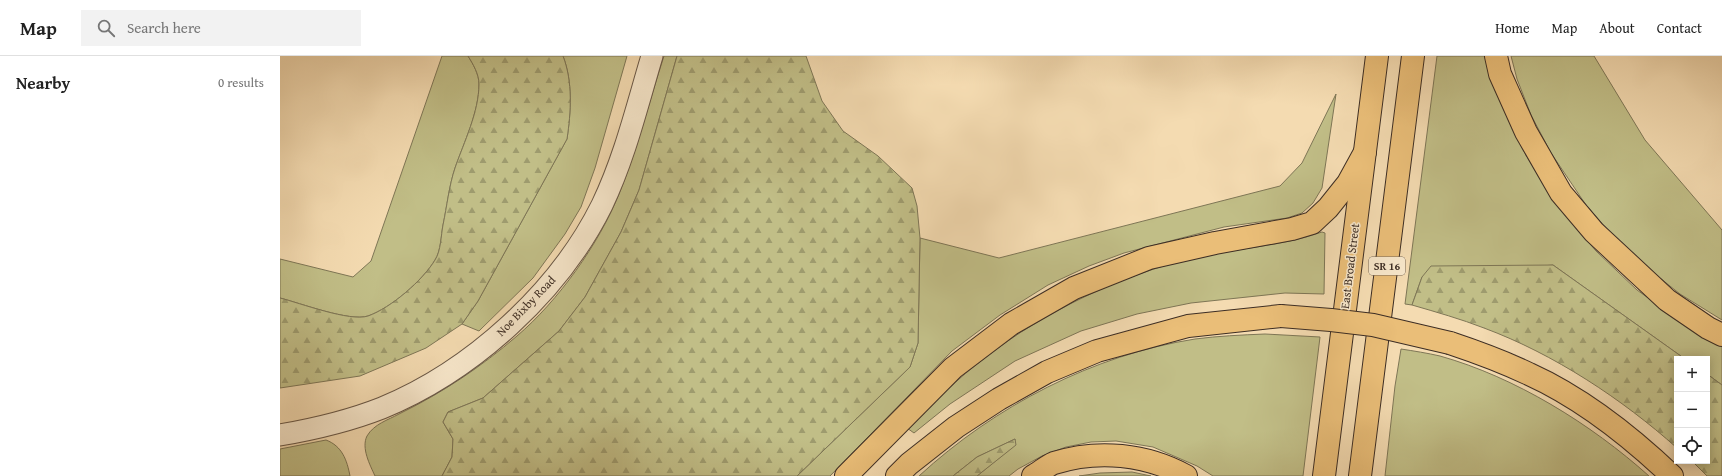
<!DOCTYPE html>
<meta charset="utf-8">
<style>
:root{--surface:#fff;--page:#f2f2f2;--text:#222;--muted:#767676;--line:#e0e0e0}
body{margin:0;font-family:"Gentium Book Plus",serif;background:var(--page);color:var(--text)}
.controls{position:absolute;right:12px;bottom:12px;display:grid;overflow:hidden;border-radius:0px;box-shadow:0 2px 10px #0003}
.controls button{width:36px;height:36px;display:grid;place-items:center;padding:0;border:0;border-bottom:1px solid var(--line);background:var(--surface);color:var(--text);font:20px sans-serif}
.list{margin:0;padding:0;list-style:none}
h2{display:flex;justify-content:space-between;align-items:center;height:52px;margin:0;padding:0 16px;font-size:17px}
h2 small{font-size:13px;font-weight:400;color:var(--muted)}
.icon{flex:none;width:22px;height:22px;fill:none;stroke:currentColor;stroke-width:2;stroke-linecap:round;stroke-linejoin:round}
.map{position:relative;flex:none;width:1442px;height:420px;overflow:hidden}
header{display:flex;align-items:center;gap:24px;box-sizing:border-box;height:56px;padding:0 20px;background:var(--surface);border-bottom:1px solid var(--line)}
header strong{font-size:19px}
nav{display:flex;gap:22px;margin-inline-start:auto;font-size:14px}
.search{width:280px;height:36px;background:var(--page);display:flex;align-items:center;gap:10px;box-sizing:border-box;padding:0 14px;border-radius:0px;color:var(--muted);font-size:15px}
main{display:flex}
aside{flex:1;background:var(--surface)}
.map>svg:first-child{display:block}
.green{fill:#c1be87;stroke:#7e7656}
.forest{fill:url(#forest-firs);stroke:#7e7656}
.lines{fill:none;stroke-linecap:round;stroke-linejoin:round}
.tertiary-casing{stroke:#6a5847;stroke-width:23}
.primary-casing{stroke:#3c2d24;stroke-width:24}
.motorway-casing{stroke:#3c2d24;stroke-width:24}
.tertiary{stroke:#f8e8cc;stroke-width:21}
.primary{stroke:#eabe78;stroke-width:22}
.motorway{stroke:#eabe78;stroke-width:22}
.motorway-bridge-casing{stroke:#3c2d24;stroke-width:24;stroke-linecap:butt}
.motorway-bridge{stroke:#eabe78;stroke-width:22}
.labels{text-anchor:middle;stroke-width:3;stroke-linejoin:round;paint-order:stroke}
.shield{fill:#f8e8cc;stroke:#746556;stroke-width:1}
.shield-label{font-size:11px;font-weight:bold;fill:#3c2d24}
.street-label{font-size:12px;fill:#3c2d24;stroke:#f8e8cc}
</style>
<header>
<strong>Map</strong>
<div class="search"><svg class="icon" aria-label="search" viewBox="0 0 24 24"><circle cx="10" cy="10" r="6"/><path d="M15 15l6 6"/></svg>Search here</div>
<nav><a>Home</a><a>Map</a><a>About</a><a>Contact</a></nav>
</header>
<main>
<aside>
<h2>Nearby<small>0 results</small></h2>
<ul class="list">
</ul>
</aside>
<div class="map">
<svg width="1442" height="420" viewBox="0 0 1442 420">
<defs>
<pattern id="forest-firs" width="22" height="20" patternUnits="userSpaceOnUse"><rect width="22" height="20" fill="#c1be87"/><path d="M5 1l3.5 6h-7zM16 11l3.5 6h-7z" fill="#9e9b6e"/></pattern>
</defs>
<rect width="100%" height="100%" fill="#f4dbb1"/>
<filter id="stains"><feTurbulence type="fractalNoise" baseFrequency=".005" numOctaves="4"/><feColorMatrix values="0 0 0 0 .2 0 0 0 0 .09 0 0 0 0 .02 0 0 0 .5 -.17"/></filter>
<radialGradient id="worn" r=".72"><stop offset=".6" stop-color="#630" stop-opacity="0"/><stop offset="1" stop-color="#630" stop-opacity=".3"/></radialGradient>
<path class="green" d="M162,0h26c5,8 11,18 11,28 0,28 -15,58 -24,84 -6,18 -8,38 -12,57 -2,10 -2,26 -8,35 -12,20 -44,48 -67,56 -18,6 -68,-13 -88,-18v-39l73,18 18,-16z
M283,0h64l-32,112 -14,39 -16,27 -32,44 -54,53 -17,-7 16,-23 89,-162c4,-27 6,-57 -4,-83z
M384,0h13l-38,134 -18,42 -36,65 -26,34 -76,67 -35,14 -5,10 10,17 -1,18 -10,19h-67c-5,-11 -14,-28 -8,-40 7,-12 21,-16 32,-22 43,-21 82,-47 118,-78 41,-35 82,-92 102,-142 18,-44 30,-92 45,-138z
M1157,0h50l14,46 22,48 31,51 42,50 41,39 46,33 39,23v39l-15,-11v-15h-22l-132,-94 -131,12 -10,28 -7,-1z
M1231,0h83l51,84 77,90v90l-42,-26 -54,-43 -40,-46 -35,-52 -20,-38 -14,-36z
M1056,38l-14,94 -9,15 -11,10 -15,5 -63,9 -100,26 -35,13 -41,19 -48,30 -48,36 -122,125h-33l113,-109 8,-24 2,-105 79,20 281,-72 22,-23z
M1042,176l3,1 -1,61 -39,-1 -94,10 -54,11 -56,17 -66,30 -65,43 -36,29 -7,-5c26,-25 51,-50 79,-71 59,-46 134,-81 206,-99 43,-10 88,-11 130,-26z
M985,278l55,3 -17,139h-90l-16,-10 -44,-19 -37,-6 -25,1 -25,5 -24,9 -24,13 -9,7h-32l38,-31v-6l-38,18 -24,19h-34c76,-70 174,-121 276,-137 23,-3 46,-4 70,-5z
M1121,293c13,2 26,4 39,7 75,21 151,68 209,120h-264l10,-90z
M46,384c16,6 21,20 24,36h-70v-27z
M852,416l19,4h-72l21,-3z"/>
<path class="forest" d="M188,0h95c10,26 8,56 4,83l-89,162 -16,23 -36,24 -66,28 -80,12v-90c20,5 70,24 88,18 23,-8 55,-36 67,-56 6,-9 6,-25 8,-35 4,-19 6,-39 12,-57 9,-26 24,-56 24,-84 0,-10 -6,-20 -11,-28z
M397,0h129l16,45 21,30 35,25 34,32 5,18 3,32 -2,105 -8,24 -113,109h-355l10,-19 1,-18 -10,-17 5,-10 35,-14 76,-67 26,-34 36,-65 18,-42z
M1273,209l132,94h-8v89c-55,-49 -123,-94 -193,-120 -23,-9 -48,-16 -72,-23l10,-28 9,-11z
M1427,318l15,11v91h-15l-15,-15h15z
M735,383l1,6 -39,31h-24l24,-19z"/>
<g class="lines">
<defs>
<path id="tertiary" d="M0,379c35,-6 69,-14 102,-27 90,-37 177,-116 220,-203 23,-48 35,-99 50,-149"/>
<path id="primary" d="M1044,420l53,-420
M1080,420l53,-420"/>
<path id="motorway" d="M1216,0l4,18 26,58 35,61 33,39 73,68 41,28 14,7
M1170,287c27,9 54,19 79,31 53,24 101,62 143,102
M566,420l107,-108 58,-44 63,-36 75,-30 66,-15 77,-14 20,-6 16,-15 20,-25 17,-31
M617,420l12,-12 47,-37 43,-28 48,-27 50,-21 91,-25 93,-10
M753,420c7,-4 14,-10 21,-13 44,-14 92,-9 132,13"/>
</defs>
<use href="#tertiary" class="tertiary-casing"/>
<use href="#primary" class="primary-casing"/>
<use href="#motorway" class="motorway-casing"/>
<use href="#tertiary" class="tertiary"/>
<use href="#primary" class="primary"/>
<use href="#motorway" class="motorway"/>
<defs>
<path id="motorway-bridge" d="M1001,260l50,4 42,5 77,18"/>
</defs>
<use href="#motorway-bridge" class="motorway-bridge-casing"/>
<use href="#motorway-bridge" class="motorway-bridge"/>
</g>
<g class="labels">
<rect class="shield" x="1089" y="201" width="36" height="18" rx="3"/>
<g class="shield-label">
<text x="1107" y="214">SR 16</text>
</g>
<g class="street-label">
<text transform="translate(1070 210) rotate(-83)" y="4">East Broad Street</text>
<text transform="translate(246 250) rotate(-46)" y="4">Noe Bixby Road</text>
</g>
</g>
<rect width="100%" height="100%" filter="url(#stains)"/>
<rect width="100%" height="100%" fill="url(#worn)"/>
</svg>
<div class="controls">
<button>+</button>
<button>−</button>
<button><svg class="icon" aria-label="locate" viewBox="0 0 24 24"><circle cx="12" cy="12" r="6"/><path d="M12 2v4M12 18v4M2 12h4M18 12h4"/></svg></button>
</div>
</div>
</main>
